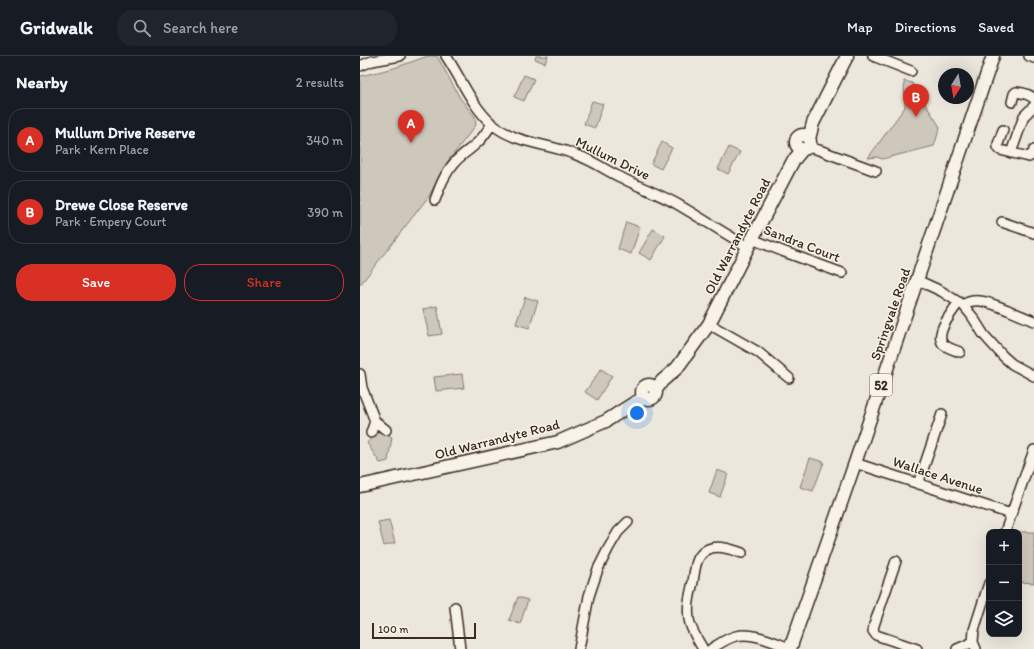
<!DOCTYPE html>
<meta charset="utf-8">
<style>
:root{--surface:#171b24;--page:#20242c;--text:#f1f3f6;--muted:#9ea1a6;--line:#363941;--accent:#d93025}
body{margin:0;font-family:Itim,sans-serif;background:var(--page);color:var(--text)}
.controls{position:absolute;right:12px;bottom:12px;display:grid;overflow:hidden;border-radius:8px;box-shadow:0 4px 16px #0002}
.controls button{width:36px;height:36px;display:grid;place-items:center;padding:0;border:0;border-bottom:1px solid var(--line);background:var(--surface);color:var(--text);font:20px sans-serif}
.compass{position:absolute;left:578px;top:12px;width:36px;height:36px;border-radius:50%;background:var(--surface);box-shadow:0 4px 16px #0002;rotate:191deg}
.scale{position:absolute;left:12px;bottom:10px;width:104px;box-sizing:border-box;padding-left:4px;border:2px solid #3b2a1e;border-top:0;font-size:11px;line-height:14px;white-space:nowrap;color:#3b2a1e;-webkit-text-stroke:3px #f7f3e8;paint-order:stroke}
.you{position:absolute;left:277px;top:357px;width:14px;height:14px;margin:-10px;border:3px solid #fff;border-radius:50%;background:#1a73e8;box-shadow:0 0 0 6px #1a73e833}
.badge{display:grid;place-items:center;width:26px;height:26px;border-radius:50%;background:var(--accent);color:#fff;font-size:13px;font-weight:700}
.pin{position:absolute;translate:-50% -33px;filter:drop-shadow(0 1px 2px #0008)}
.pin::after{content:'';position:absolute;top:21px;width:14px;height:12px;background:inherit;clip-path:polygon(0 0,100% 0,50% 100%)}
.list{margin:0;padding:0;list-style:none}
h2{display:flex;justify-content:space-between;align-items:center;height:52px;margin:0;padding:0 16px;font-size:17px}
h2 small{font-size:13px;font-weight:400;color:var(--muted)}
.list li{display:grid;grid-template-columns:26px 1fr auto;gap:12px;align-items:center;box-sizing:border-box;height:64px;margin:0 8px 8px;padding:0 8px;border:1px solid var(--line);border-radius:16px}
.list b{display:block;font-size:15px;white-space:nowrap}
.list p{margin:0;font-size:13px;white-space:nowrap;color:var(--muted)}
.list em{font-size:13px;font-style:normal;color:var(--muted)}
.actions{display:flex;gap:8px;padding:12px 16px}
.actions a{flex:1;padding:9px 0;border:1px solid var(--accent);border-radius:16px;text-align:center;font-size:14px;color:var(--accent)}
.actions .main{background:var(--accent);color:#fff}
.icon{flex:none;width:22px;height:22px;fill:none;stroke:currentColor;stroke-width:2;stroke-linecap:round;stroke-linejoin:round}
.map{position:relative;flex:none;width:674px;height:593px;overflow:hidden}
header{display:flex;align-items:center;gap:24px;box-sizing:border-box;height:56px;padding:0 20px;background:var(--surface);border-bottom:1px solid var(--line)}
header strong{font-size:19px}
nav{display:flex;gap:22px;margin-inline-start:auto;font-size:14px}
.search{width:280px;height:36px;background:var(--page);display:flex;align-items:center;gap:10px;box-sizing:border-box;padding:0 14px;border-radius:16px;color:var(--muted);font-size:15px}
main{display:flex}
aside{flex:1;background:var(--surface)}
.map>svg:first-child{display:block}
.green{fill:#cec8bc;stroke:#84796d}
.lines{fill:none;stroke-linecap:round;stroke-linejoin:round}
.minor-casing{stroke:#3b2a1e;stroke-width:12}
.major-casing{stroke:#3b2a1e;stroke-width:15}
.minor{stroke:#f7f3e8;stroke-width:9}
.major{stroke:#f7f3e8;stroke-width:12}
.labels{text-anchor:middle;stroke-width:3;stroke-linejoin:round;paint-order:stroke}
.shield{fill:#f7f3e8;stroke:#73665b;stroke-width:1}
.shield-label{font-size:13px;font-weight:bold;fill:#3b2a1e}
.street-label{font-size:14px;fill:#3b2a1e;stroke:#f7f3e8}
</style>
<header>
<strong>Gridwalk</strong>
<div class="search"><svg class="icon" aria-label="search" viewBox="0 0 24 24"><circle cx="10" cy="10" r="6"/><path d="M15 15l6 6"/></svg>Search here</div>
<nav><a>Map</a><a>Directions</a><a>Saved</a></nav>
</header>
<main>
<aside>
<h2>Nearby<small>2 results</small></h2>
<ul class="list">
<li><span class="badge">A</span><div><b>Mullum Drive Reserve</b><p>Park · Kern Place</p></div><em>340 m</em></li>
<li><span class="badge">B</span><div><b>Drewe Close Reserve</b><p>Park · Empery Court</p></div><em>390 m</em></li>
</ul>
<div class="actions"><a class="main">Save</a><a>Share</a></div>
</aside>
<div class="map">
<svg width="674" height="593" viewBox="0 0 674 593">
<rect width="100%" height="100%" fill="#ece7dc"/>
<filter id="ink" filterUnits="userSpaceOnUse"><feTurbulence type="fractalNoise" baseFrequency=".025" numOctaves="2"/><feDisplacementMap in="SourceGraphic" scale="8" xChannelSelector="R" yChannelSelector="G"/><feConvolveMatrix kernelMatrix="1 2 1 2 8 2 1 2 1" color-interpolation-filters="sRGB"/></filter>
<g filter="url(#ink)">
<path class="green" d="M68,0h9l23,42 15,19 1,8 -28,36 -19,35 -69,89v-207l1,-2 33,-8z
M176,0h12l-3,7 -10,-4z
M164,19l10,4 -10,22 -10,-4z
M544,25l8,2 28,44 -6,19 -52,13 -5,-2 -9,1 37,-51z
M232,45l11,3 -8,24 -11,-4z
M302,86l10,6 -11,21 -10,-5z
M369,91l11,5 -12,22 -10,-5z
M266,166l14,5 -9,27 -13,-5z
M293,173l12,7 -14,24 -12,-7z
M165,241l13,4 -9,27 -13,-4z
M77,250l5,28 -13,2 -6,-27z
M241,313l11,7 -15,24 -12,-8z
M102,318l2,14 -28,3 -2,-14z
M19,376l7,1 6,4 -4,24 -8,2 -13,-20 8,-9z
M450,402l14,4 -11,29 -13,-4z
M357,414l11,4 -8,23 -11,-4z
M29,464l6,23 -11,3 -6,-24z
M659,476h15v51l-15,-1z
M158,541l10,3 -8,24 -11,-4z"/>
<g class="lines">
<defs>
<path id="minor" d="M86,0c15,22 25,49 46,68 25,21 58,19 87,32 15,5 27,15 41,21 19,10 39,17 57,27 24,14 47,29 71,43
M513,0l38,15
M669,0l5,2
M0,10l12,-5 28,-5
M652,46l2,-8 2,-2c7,1 14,2 18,7
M643,74l-5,14v3l2,3 29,7 4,-4 1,-3
M447,91l12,3 57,21
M651,97l13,-37 10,-10
M75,144c5,-14 10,-27 20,-38 6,-7 15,-12 22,-19 6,-5 10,-12 15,-19
M642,166l32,11
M392,183l30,12 60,22
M557,224l24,11 22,14 9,11 12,19 19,21 9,8 22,12
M599,246c-6,9 -25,31 -16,42 4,4 12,6 17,8
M603,249c14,-10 31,0 45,5 8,4 17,7 26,11
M349,268l49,28 31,26
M0,318l2,14 13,33
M11,377l4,-12 11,9
M495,407l156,51
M558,428l24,-70
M645,476l29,-82
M536,505l-22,64 -1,6 3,4 41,14
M95,551l5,42
M219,593l10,-53 9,-27 10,-20 10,-17 10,-10
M343,593c-5,-9 -13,-20 -14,-30 -2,-13 1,-24 4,-37 1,-7 2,-17 5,-23 10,-18 29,-11 44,-6
M351,593c8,-5 16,-11 25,-13 18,-4 37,6 54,12
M597,593l16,-7
M616,593l-3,-7 1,-12 15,-47"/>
<path id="major" d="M436 86a7 7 0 1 1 14 0a7 7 0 1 1-14 0Z
M449,83l4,-16 34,-67
M282 336a7 7 0 1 1 14 0a7 7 0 1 1-14 0Z
M295,335l7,-10 15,-13 32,-44 39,-77 45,-86 10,-12
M0,430l198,-44 48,-21 28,-18 11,-5
M430,593l65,-186 138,-407"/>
</defs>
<use href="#minor" class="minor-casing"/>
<use href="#major" class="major-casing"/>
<use href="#minor" class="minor"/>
<use href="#major" class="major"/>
</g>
</g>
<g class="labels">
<rect class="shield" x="510" y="318" width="22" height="22" rx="3"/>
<g class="shield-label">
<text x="521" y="334">52</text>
</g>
<g class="street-label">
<text transform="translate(253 102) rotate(26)" y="5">Mullum Drive</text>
<text transform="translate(377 180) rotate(-63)" y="5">Old Warrandyte Road</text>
<text transform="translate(442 187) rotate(21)" y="5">Sandra Court</text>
<text transform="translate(530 258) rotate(-71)" y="5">Springvale Road</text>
<text transform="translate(137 383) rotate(-14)" y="5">Old Warrandyte Road</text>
<text transform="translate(578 419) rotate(18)" y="5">Wallace Avenue</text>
</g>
</g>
</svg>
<div class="controls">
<button>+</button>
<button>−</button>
<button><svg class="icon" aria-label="layers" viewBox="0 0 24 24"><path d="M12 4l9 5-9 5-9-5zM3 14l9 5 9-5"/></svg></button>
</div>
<svg class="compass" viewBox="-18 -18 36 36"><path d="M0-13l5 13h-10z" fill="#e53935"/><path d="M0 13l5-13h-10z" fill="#9ea1a6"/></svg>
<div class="scale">100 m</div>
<div class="you"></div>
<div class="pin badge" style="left:51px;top:87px">A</div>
<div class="pin badge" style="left:556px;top:61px">B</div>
</div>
</main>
